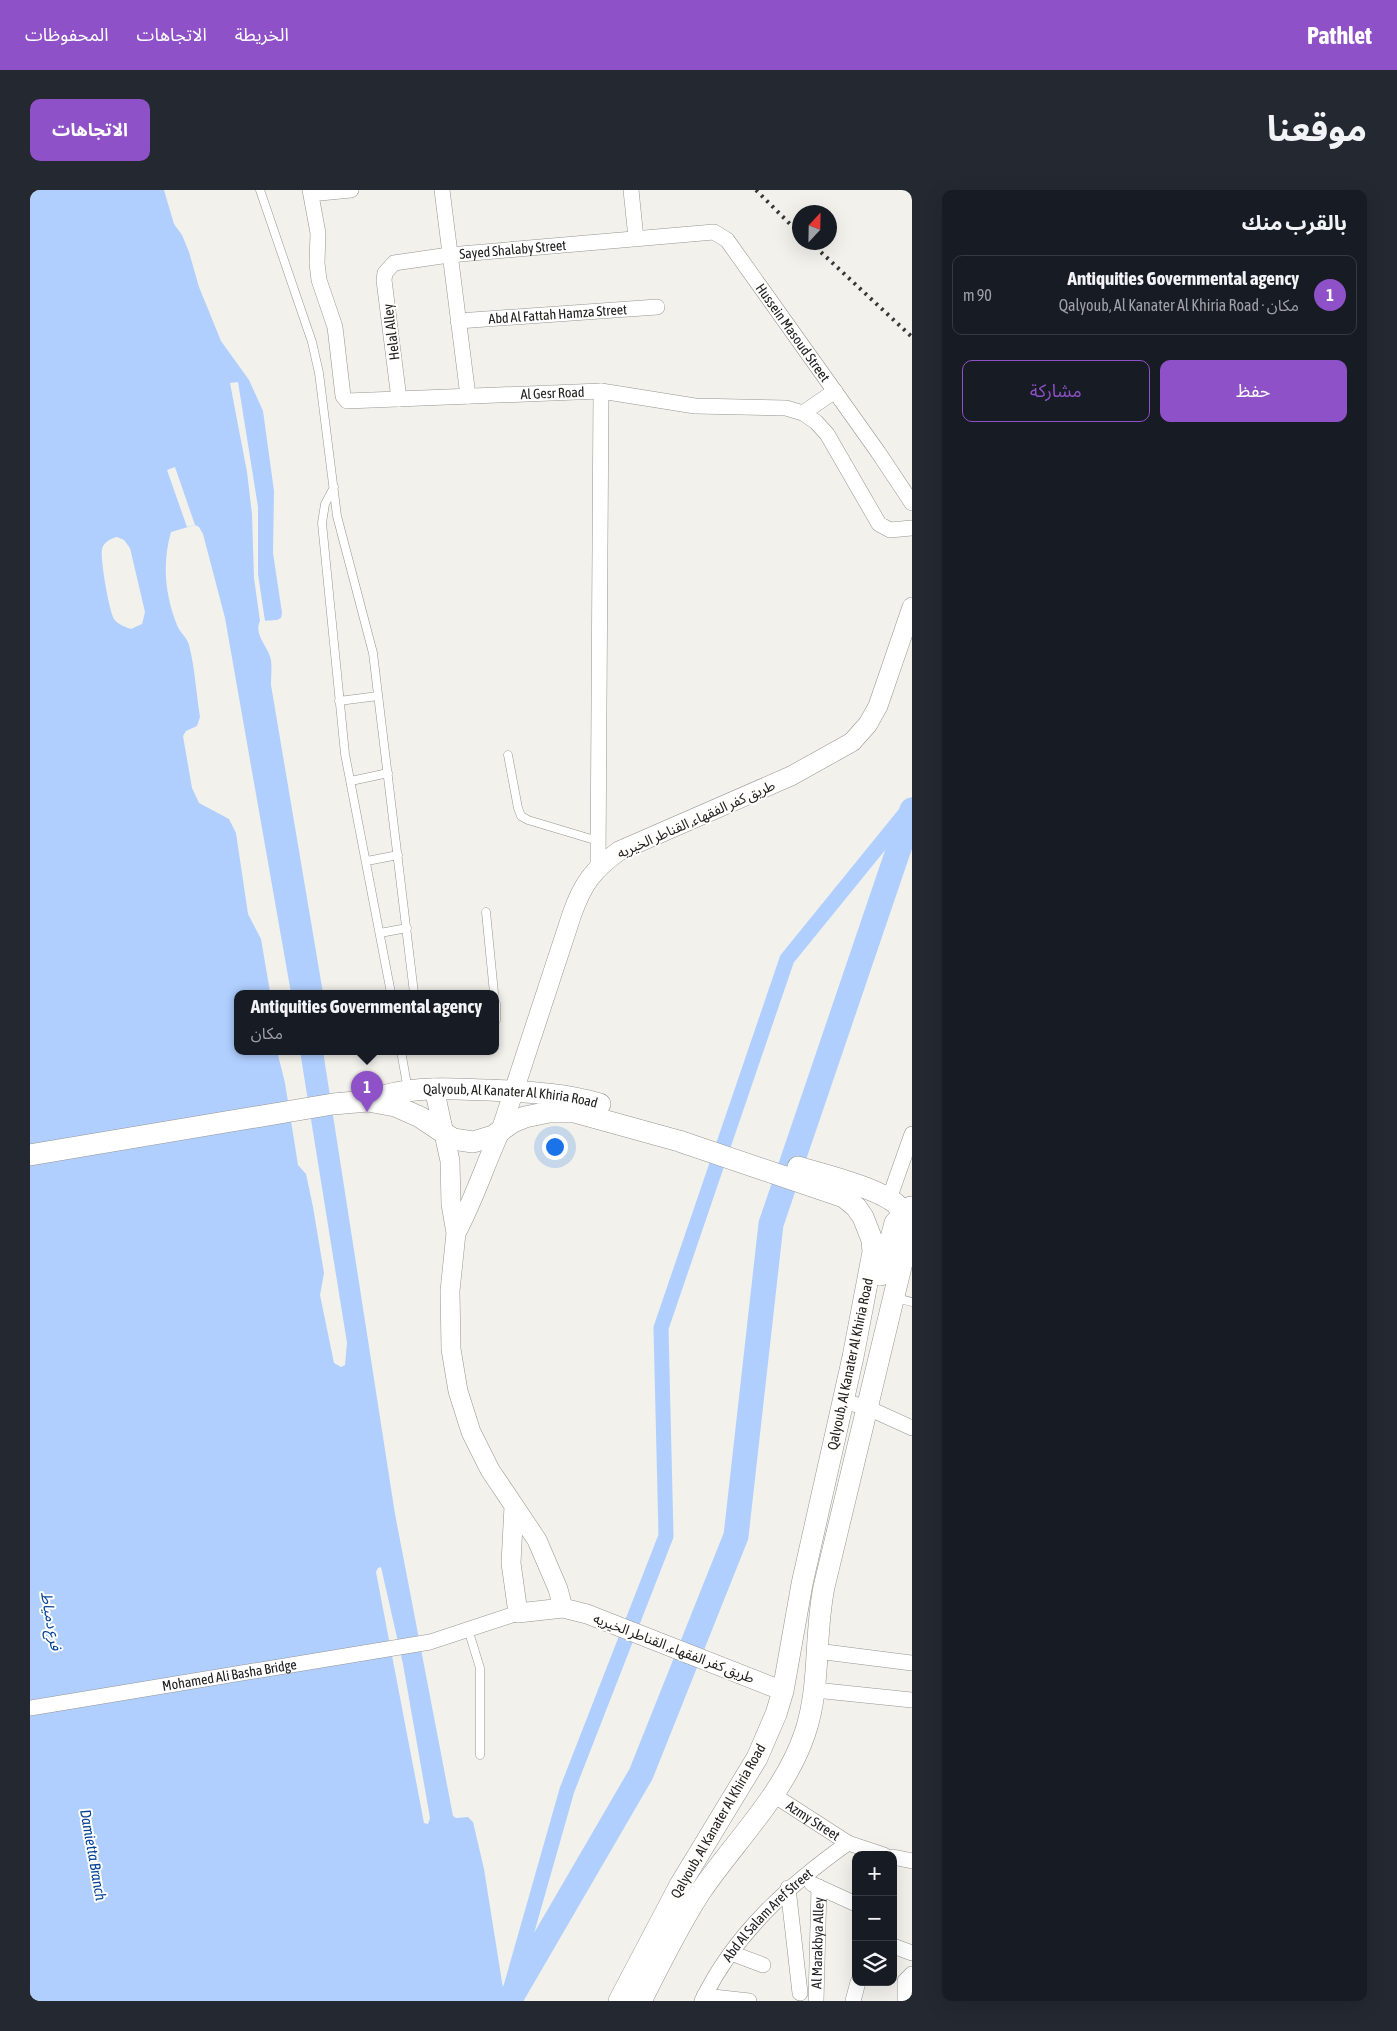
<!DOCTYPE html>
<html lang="ar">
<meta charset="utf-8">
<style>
:root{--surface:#171b24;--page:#242831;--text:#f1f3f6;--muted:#9ea1a6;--line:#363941;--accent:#8f51c7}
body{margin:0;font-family:"Asap Condensed","Noto Sans Arabic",sans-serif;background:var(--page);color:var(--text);direction:rtl}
.controls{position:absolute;right:15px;bottom:15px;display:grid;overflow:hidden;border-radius:10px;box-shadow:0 5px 20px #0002}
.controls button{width:45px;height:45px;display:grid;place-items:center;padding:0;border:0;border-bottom:1px solid var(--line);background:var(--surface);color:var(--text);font:25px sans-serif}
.compass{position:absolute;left:762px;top:15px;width:45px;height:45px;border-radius:50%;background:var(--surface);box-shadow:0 5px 20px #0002;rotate:22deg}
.you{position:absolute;left:524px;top:956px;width:18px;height:18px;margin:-12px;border:4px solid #fff;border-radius:50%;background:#1a73e8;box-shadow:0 0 0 8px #1a73e833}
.badge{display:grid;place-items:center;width:32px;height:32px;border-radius:50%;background:var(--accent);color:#fff;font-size:16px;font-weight:700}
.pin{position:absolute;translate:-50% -41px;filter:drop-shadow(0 1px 2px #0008)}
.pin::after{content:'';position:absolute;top:26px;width:18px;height:15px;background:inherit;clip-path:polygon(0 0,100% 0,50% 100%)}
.popup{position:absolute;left:204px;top:800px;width:265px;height:65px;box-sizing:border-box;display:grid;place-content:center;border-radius:10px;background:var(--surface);filter:drop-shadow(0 1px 4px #0005);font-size:16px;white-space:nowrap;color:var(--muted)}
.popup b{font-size:19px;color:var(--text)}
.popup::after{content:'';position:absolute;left:50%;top:100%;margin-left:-10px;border:10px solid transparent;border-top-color:var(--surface)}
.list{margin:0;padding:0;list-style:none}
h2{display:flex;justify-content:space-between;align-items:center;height:65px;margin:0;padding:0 20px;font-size:21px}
h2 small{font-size:16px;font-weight:400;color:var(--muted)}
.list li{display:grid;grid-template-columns:32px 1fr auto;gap:15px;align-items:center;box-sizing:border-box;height:80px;margin:0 10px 10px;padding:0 10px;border:1px solid var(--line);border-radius:10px}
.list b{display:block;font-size:19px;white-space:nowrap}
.list p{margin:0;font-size:16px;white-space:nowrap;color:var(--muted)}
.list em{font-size:16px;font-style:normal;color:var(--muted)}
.actions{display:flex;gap:10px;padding:15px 20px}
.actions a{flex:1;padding:11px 0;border:1px solid var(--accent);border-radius:10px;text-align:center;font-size:18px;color:var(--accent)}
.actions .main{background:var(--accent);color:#fff}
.icon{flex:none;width:28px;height:28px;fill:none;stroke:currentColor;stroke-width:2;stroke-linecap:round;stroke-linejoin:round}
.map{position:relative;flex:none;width:882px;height:1811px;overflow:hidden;direction:ltr;border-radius:10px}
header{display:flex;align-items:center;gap:30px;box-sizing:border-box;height:70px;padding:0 25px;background:var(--accent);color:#fff}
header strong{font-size:24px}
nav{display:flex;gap:28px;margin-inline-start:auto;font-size:18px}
.intro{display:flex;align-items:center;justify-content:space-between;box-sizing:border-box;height:120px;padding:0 30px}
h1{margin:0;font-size:35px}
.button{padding:12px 22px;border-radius:10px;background:var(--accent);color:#fff;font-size:18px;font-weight:700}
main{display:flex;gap:30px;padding:0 30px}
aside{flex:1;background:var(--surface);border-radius:10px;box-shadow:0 5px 20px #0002}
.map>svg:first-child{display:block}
.water{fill:#b0cfff;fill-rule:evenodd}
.pier{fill:#f2f1ec}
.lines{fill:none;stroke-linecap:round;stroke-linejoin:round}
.canal{stroke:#b0cfff;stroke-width:15}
.river{stroke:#b0cfff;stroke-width:25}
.service-casing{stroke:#959591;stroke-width:9}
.minor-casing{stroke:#959591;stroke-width:16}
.tertiary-casing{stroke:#959591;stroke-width:20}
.secondary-casing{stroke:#959591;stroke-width:22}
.service{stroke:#fff;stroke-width:8}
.minor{stroke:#fff;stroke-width:15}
.tertiary{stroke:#fff;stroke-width:19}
.secondary{stroke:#fff;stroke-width:21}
.rail{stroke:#373635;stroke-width:4;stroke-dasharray:2.5 5;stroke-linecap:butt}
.labels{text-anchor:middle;stroke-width:4;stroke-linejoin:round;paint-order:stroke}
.street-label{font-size:14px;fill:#222120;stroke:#fffefa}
.water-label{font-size:15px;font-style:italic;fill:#004299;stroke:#fffefa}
</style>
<header>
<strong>Pathlet</strong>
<nav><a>الخريطة</a><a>الاتجاهات</a><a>المحفوظات</a></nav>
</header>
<div class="intro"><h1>موقعنا</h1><a class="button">الاتجاهات</a></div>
<main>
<aside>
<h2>بالقرب منك<small></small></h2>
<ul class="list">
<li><span class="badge">1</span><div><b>Antiquities Governmental agency</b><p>مكان · Qalyoub, Al Kanater Al Khiria Road</p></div><em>90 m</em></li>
</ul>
<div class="actions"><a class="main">حفظ</a><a>مشاركة</a></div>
</aside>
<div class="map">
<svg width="882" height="1811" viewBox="0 0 882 1811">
<rect width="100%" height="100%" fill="#f2f1ec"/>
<path class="water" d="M0,0h134l10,34 8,11 7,17 10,35 22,54 28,39 14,31 11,80 -1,62 9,60 -1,5 -4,2 -17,1c-7,14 9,26 11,39 1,7 0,17 0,25l52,308h-32l-66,-375 -22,-84 -4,-7 -4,-2 -24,7c-9,31 -6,63 6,93 3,8 10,12 12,20 6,23 7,48 11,72l-3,9 -11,5 -3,5 9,52 7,15 30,16 7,14 12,81 13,25 9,53 -32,1v58h39l8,32 13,82 8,9 7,33 11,66 -4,22 14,68 7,4 4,-2 2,-22 -47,-292h23l72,463 58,302 3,2 12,-1 5,5 11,47 21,132h-475zM87,347l7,3 6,8 15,64 -3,12 -11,5c-5,-2 -13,-4 -17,-10 -5,-9 -14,-60 -12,-70 2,-7 8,-10 15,-12zM351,1377l22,97 27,154 -2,6 -4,-1 -48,-251 2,-4z"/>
<path class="pier" d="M208,192l20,125v67l7,47h-5l-6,-43 -2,-64 -5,-42 -17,-89z
M145,277l20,58 -8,2 -20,-57z"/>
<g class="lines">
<path class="canal" d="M477,1811l60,-211 99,-254 -5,-208 126,-369 125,-154"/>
<path class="river" d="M479,1811l132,-227 95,-238 35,-312 141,-414"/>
<defs>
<path id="service" d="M230,0l52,152 7,31 18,143 36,137 41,340
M304,297l-9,17 -3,19 23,231 46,239
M309,511l39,-5
M478,565l10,53 3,8 7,4 70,21
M321,591l37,-8
M337,671l31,-6
M456,722l8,81
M350,743l27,-5
M466,814v16
M371,861l7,39
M866,1108l16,4
M438,1439l12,39v87"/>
<g id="minor">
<path id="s1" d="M280,0l8,43 -1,30 2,17 16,47 8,69 4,5 254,-10 94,15 91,2 17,5 13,9 11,12 52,90 11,6 22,-2"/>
<path d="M412,0l26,206"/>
<path d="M601,0l5,48"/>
<path d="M290,3l31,-3"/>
<path id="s2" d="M428,131l199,-14"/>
<path id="s3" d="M369,209l-15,-119 1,-7 9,-10 55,-8 265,-23 13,8 151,212 34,51"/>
<path d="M773,223l32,-22"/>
<path d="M568,676l3,-475"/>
<path d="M859,1009l23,-65"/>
<path d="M813,1211l25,7 44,20"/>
<path d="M787,1461l95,12"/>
<path d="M785,1500l97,10"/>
<path id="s4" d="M0,1518l400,-66 88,-29"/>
<path id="s5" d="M742,1604l76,49 36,12"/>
<path d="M863,1667l19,4"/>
<path d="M782,1694l44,20"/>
<path d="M758,1698l12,105"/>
<path d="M863,1756l19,7"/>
<path d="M701,1763l32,12"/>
<path d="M674,1806l45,5"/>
<path id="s6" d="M672,1811c32,-67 87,-116 146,-158"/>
<path id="s7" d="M786,1811l3,-114"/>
<path d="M823,1811l5,-19"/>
<path d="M875,1811v-20l7,-7"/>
</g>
<path id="tertiary" d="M404,898l16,73 1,43 5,29 -6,58 1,58 7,42 13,41 19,38 47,70 21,49 5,19
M426,1043c18,-33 29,-69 45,-103l71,-216c11,-31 21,-44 47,-63l172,-75 61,-34 16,-18 10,-18 34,-99
M484,1316l-3,57 7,50 45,-5 24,6 196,77"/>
<g id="secondary">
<path id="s8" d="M341,910c39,-15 77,-11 118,-10 38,2 74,3 111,14"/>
<path d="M0,965l303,-51 35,-3 27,5 25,11 33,22 20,3 20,-6 20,-14 12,-5 24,-5h25l105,29 165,56 12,10 7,10 9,23 1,12 -20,105 -51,227 -19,107 -7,23 -19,44 -77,127 -61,116"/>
<path d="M851,1085l14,-52 16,-16"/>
<path d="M611,1811c19,-37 37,-75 60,-110 35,-51 84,-98 104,-158 16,-48 9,-97 19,-146l82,-341c3,-14 2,-28 -8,-40 -15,-17 -76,-32 -100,-39"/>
</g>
</defs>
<use href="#service" class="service-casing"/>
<use href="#minor" class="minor-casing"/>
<use href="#tertiary" class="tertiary-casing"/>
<use href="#secondary" class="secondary-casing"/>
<use href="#service" class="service"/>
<use href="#minor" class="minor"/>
<use href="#tertiary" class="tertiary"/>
<use href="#secondary" class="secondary"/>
<path class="rail" d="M726,0l43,43
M780,52l102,95"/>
</g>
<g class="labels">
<g class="street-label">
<text dy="5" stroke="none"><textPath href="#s3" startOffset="260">Sayed Shalaby Street</textPath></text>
<text dy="5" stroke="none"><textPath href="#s2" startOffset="100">Abd Al Fattah Hamza Street</textPath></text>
<text transform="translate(361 142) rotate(-97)" y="5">Helal Alley</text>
<text dy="5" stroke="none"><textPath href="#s3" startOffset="591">Hussein Masoud Street</textPath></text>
<text dy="5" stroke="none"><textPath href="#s1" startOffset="422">Al Gesr Road</textPath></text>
<text transform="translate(666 629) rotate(-24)" y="5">طريق كفر الفقهاء, القناطر الخيريه</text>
<text dy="5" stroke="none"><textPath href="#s8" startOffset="141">Qalyoub, Al Kanater Al Khiria Road</textPath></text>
<text transform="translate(820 1174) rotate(-78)" y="5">Qalyoub, Al Kanater Al Khiria Road</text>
<text transform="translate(644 1458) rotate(21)" y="5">طريق كفر الفقهاء, القناطر الخيريه</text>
<text dy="5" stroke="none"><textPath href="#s4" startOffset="202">Mohamed Ali Basha Bridge</textPath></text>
<text dy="5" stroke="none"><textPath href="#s5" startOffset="49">Azmy Street</textPath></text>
<text transform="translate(688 1631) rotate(-60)" y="5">Qalyoub, Al Kanater Al Khiria Road</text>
<text dy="5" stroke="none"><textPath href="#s6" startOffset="109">Abd Al Salam Aref Street</textPath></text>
<text dy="5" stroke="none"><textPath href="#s7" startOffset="58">Al Marakbya Alley</textPath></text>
</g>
<g class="water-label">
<text transform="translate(21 1431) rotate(80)" y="5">فرع دمياط</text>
<text transform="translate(63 1665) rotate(80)" y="5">Damietta Branch</text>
</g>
</g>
</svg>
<div class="controls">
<button>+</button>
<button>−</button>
<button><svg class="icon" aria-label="layers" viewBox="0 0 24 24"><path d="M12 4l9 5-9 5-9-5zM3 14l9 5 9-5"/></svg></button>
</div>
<svg class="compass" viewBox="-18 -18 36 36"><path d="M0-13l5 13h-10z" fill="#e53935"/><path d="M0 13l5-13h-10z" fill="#9ea1a6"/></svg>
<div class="you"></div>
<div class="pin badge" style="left:337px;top:922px">1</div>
<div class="popup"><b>Antiquities Governmental agency</b>مكان</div>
</div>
</main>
